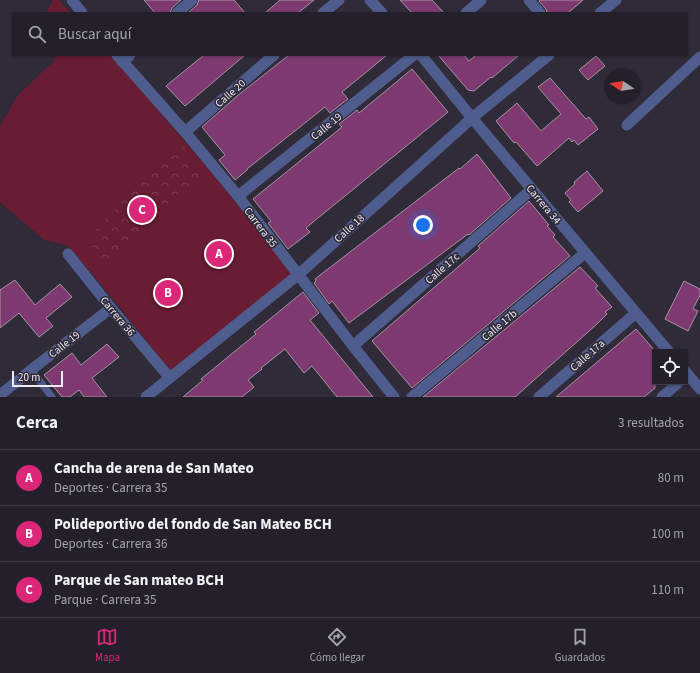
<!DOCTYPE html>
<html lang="es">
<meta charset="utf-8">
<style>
:root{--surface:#24202b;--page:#2c2833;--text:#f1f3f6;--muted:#a3a3a9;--line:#413e47;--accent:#db2777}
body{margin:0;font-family:"Source Sans 3",sans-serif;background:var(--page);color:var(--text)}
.controls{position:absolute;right:12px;bottom:12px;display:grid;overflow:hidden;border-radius:0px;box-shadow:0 1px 3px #0004}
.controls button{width:36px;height:36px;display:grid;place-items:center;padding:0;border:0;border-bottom:1px solid var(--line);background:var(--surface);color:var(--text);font:20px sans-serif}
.compass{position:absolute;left:604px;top:68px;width:36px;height:36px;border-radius:50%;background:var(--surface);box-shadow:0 1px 3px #0004;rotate:282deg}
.scale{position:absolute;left:12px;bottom:10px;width:51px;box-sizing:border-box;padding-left:4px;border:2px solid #eeebf4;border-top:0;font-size:11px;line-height:14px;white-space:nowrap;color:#eeebf4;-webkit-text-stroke:3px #302b39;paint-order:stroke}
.you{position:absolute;left:423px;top:225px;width:14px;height:14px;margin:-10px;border:3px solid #fff;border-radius:50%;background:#1a73e8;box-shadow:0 0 0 6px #1a73e833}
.badge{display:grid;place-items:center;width:26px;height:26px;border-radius:50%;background:var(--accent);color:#fff;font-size:13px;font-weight:700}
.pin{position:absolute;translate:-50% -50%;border:2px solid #fff;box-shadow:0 1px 4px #0006}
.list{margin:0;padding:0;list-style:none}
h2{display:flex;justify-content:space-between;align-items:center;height:52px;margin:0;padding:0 16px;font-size:17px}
h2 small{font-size:13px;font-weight:400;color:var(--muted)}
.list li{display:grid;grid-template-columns:26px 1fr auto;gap:12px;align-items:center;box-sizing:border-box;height:56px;padding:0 16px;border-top:1px solid var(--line)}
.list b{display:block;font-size:15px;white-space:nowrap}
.list p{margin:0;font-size:13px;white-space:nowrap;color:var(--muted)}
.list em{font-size:13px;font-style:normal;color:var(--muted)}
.icon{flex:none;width:22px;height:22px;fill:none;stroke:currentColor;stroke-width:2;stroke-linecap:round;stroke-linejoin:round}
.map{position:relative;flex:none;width:700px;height:397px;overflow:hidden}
.search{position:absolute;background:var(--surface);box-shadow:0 1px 3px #0004;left:12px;right:12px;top:12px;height:44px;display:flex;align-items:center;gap:10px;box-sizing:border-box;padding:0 14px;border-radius:0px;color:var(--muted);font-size:15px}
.sheet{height:220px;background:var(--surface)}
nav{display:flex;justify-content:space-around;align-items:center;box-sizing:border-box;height:56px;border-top:1px solid var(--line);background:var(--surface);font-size:11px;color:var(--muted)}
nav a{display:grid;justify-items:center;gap:2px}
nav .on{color:var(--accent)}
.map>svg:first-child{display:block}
.green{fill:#691d33}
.forest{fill:url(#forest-crowns)}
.building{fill:#7f3971;stroke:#a594a1}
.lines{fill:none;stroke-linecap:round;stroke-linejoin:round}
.service{stroke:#4f5d8e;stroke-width:7}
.minor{stroke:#4f5d8e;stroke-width:11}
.labels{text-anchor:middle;stroke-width:3.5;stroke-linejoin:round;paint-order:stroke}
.street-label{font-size:11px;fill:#eeebf4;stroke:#302b39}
</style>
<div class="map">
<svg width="700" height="397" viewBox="0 0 700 397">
<defs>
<pattern id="forest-crowns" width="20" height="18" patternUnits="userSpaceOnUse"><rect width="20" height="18" fill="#691d33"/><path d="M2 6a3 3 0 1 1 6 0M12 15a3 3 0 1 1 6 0" fill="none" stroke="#7f3e51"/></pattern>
</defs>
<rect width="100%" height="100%" fill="#302b39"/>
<path class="green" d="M53,0h6l12,13h-25z
M54,55h57l105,123 76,96 -121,97 -76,-94 -28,-32 -23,-5 -44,-38v-76l18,-31 37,-35z"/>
<path class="forest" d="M180,139l24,41 -95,84 -23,-23z"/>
<path class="building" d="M144,0h37l-9,8 -2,5h-15z
M199,0h35l11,13h-57l9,-8z
M280,0h34l-16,13h-33z
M400,0h32l12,13h-32z
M540,0h43l-15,13h-21l-1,-4 -7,-8z
M204,55h41l-60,51 -19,-20z
M289,55h98l-45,37 6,7 -18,14 -5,-6 -78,62v1l-12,10 -16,-20 6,-5 -23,-28 35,-31z
M438,55h26l5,6 7,-6h43l-27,23 -1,-1 -17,14 -6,-1z
M596,56l9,10 -17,14 -9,-10z
M412,69l36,43 -130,106 -12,10 4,4 -22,17 -20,-26 3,-2 -18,-22 89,-72 -3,-3 18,-14 2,3z
M550,78l36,41 3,-2 9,12 -20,16 -4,-5 -2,2 -3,-4 -32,28 -21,-24 -2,1 -18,-22 21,-18 24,28 20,-17 -23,-27z
M477,154l34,44 -42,37 -1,-1 -119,89 -17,-22 -3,3 -15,-21 2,-2 -1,-2 144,-111 1,1z
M587,171l16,20 -25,21 -9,-10 2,-2 -6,-7 10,-9 -1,-2z
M529,201l20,24 -2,1 8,9 -2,2 17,19 -158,132 -40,-47 108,-93 -2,-2z
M580,267l18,19 -3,2 17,19 -7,5 2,2 -10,10 -82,73h-92z
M15,280l20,25 25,-21 12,13 -26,21 7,8 -14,11 -20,-24 -19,15v-38z
M684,281l16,8v6l-7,14 5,2 -10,20 -23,-12z
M303,292l16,21 -9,7 63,77h-36l-25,-31 -8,7 -19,-24 -24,19 1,1 -14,11 6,7 -12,10h-59l20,-17 -2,-1 55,-45 -2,-2z
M636,329l19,22v37l-11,9h-88z
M107,344l12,13 -27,21 15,19h-23l-5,-7 -9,7h-8l-18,-22 28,-22 9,12z"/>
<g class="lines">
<path class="service" d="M31,370l21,27"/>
<path class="minor" d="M72,0l10,13
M370,0l12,13
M529,0l11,13
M177,13l15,-13
M323,13l16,-13
M466,13l15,-13
M600,13l16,-13
M117,55l68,77 53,64 115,150 41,51
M421,55l51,63 197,234
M122,62l8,-7
M627,125l73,-68
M185,132l89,-77
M238,196l176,-141
M68,254l43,54 58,69
M353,346l179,-157
M685,371l15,18
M0,395l31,-25 80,-62
M146,397l152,-122 174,-157 77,-63
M412,397l173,-144
M539,397l97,-84
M662,397l17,-15"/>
</g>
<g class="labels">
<g class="street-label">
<text transform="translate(230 93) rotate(-41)" y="4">Calle 20</text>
<text transform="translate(326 126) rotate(-39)" y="4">Calle 19</text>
<text transform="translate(544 204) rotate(50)" y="4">Carrera 34</text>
<text transform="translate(261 227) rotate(53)" y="4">Carrera 35</text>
<text transform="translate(349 228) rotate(-42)" y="4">Calle 18</text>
<text transform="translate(442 268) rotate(-41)" y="4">Calle 17c</text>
<text transform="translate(118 316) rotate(50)" y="4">Carrera 36</text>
<text transform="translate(499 325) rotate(-40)" y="4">Calle 17b</text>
<text transform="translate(64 344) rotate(-38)" y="4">Calle 19</text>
<text transform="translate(587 355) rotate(-41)" y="4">Calle 17a</text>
</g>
</g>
</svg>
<div class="controls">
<button><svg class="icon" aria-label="locate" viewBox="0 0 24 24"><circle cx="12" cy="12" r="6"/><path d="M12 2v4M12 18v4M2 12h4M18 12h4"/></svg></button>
</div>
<svg class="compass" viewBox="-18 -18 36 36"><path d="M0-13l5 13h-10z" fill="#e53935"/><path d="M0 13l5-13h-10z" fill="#a3a3a9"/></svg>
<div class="scale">20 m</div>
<div class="you"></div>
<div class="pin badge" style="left:219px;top:254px">A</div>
<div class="pin badge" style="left:168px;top:293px">B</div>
<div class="pin badge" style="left:142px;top:210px">C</div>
<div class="search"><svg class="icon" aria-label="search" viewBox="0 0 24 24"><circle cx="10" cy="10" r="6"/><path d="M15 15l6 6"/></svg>Buscar aquí</div>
</div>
<section class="sheet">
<h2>Cerca<small>3 resultados</small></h2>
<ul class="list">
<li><span class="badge">A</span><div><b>Cancha de arena de San Mateo</b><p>Deportes · Carrera 35</p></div><em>80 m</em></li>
<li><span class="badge">B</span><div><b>Polideportivo del fondo de San Mateo BCH</b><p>Deportes · Carrera 36</p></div><em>100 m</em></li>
<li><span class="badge">C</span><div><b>Parque de San mateo BCH</b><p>Parque · Carrera 35</p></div><em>110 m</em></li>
</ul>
</section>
<nav>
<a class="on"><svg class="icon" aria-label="map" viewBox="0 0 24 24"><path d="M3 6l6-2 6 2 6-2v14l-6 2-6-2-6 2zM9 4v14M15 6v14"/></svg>Mapa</a>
<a><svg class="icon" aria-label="directions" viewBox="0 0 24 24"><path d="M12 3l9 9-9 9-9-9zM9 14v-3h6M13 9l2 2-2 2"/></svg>Cómo llegar</a>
<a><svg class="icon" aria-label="saved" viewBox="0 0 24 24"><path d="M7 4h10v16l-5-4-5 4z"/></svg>Guardados</a>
</nav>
